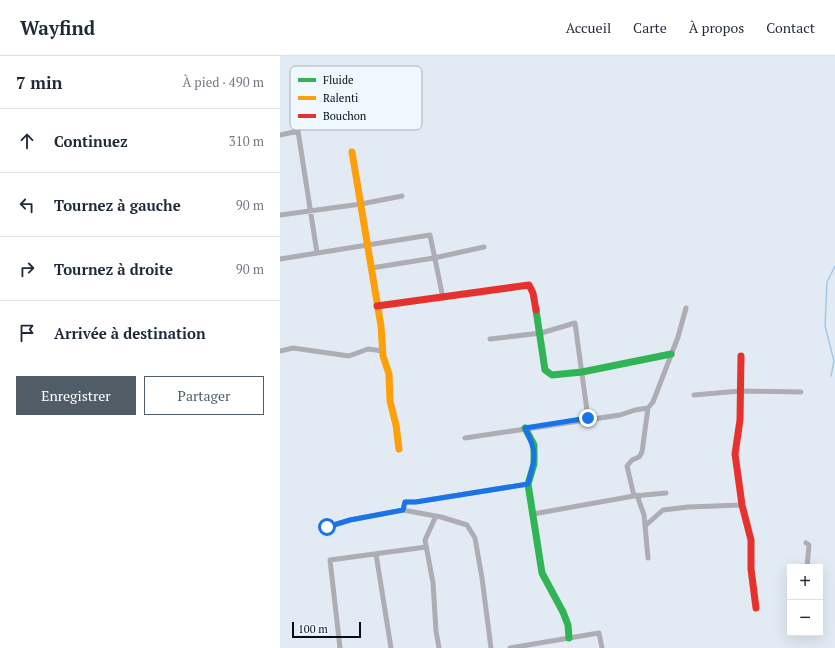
<!DOCTYPE html>
<html lang="fr">
<meta charset="utf-8">
<style>
:root{--surface:#fff;--page:#f6f6f7;--text:#1f2937;--muted:#747a83;--line:#e0e1e3;--accent:#505c66}
body{margin:0;font-family:"PT Serif",serif;background:var(--page);color:var(--text)}
.controls{position:absolute;right:12px;bottom:12px;display:grid;overflow:hidden;border-radius:0px;box-shadow:0 4px 16px #0002}
.controls button{width:36px;height:36px;display:grid;place-items:center;padding:0;border:0;border-bottom:1px solid var(--line);background:var(--surface);color:var(--text);font:20px sans-serif}
.scale{position:absolute;left:12px;bottom:10px;width:69px;box-sizing:border-box;padding-left:4px;border:2px solid #020f1a;border-top:0;font-size:11px;line-height:14px;white-space:nowrap;color:#020f1a;-webkit-text-stroke:3px #f0f8ff;paint-order:stroke}
.stop{position:absolute;width:12px;height:12px;margin:-9px;border:3px solid #1a73e8;border-radius:50%;background:#fff}
.stop.end{background:#1a73e8;border-color:#fff;box-shadow:0 1px 4px #0008}
.list{margin:0;padding:0;list-style:none}
h2{display:flex;justify-content:space-between;align-items:center;height:52px;margin:0;padding:0 16px;font-size:17px}
h2 small{font-size:13px;font-weight:400;color:var(--muted)}
.list li{display:grid;grid-template-columns:26px 1fr auto;gap:12px;align-items:center;box-sizing:border-box;height:64px;padding:0 16px;border-top:1px solid var(--line)}
.list b{display:block;font-size:15px;white-space:nowrap}
.list em{font-size:13px;font-style:normal;color:var(--muted)}
.actions{display:flex;gap:8px;padding:12px 16px}
.actions a{flex:1;padding:9px 0;border:1px solid var(--accent);border-radius:0px;text-align:center;font-size:14px;color:var(--accent)}
.actions .main{background:var(--accent);color:#fff}
.icon{flex:none;width:22px;height:22px;fill:none;stroke:currentColor;stroke-width:2;stroke-linecap:round;stroke-linejoin:round}
.map{position:relative;flex:none;width:555px;height:592px;overflow:hidden}
header{display:flex;align-items:center;gap:24px;box-sizing:border-box;height:56px;padding:0 20px;background:var(--surface);border-bottom:1px solid var(--line)}
header strong{font-size:19px}
nav{display:flex;gap:22px;margin-inline-start:auto;font-size:14px}
main{display:flex}
aside{flex:1;background:var(--surface)}
.map>svg:first-child{display:block}
.lines{fill:none;stroke-linecap:round;stroke-linejoin:round}
.stream{stroke:#a1c9e8;stroke-width:1.5}
.street{stroke:#adadb3;stroke-width:5}
.fast{stroke:#30b455;stroke-width:7}
.slow{stroke:#ff9f0a;stroke-width:7}
.jam{stroke:#e5322d;stroke-width:7}
.route{stroke:#1a73e8;stroke-width:5}
.key{fill:#f0f8ff;stroke:#a9b2ba;stroke-width:1}
.key-label{font-size:11px;fill:#020f1a}
</style>
<header>
<strong>Wayfind</strong>
<nav><a>Accueil</a><a>Carte</a><a>À propos</a><a>Contact</a></nav>
</header>
<main>
<aside>
<h2>7 min<small>À pied · 490 m</small></h2>
<ul class="list">
<li><svg class="icon" aria-label="ahead" viewBox="0 0 24 24"><path d="M12 20V5M6 11l6-6 6 6"/></svg><div><b>Continuez</b></div><em>310 m</em></li>
<li><svg class="icon" aria-label="left" viewBox="0 0 24 24"><path d="M17 20v-9H6M10 6l-5 5 5 5"/></svg><div><b>Tournez à gauche</b></div><em>90 m</em></li>
<li><svg class="icon" aria-label="right" viewBox="0 0 24 24"><path d="M7 20v-9h11M14 6l5 5-5 5"/></svg><div><b>Tournez à droite</b></div><em>90 m</em></li>
<li><svg class="icon" aria-label="arrive" viewBox="0 0 24 24"><path d="M6 21V4h12l-3 4 3 4H6"/></svg><div><b>Arrivée à destination</b></div></li>
</ul>
<div class="actions"><a class="main">Enregistrer</a><a>Partager</a></div>
</aside>
<div class="map">
<svg width="555" height="592" viewBox="0 0 555 592">
<rect width="100%" height="100%" fill="#e2ebf3"/>
<g class="lines">
<path class="stream" d="M551,320l3,-15 -9,-35 2,-44 8,-16"/>
<path class="street" d="M0,79l18,-4 19,122
M0,159l81,-11 41,-8
M0,203l150,-24 13,63
M91,212l63,-10 50,-11
M210,283l51,-6 34,-10 13,95
M0,295l13,-3 56,8 19,-7 15,2
M414,339l46,-4 61,1
M185,382l155,-23 15,-5 13,-2
M357,439l7,20 4,43
M354,440l-7,-30 5,-6 7,-3 3,-5 6,-44 5,-6 25,-65 8,-29
M123,454l38,7 26,8 8,13 7,40 9,70
M253,458l101,-18 32,-3
M156,460l-11,24 8,43 3,48 3,17
M365,470l18,-16 25,-3 54,-2
M47,471l23,-7 53,-10 2,-8h10l113,-18
M526,487l3,2 -2,22
M96,498l15,94
M60,592l-10,-88 96,-13
M230,592l89,-15 3,15"/>
<path class="fast" d="M256,254l9,60 7,5 30,-3 89,-18
M245,372l9,17v19l-6,20 14,89 21,39 5,13 1,13"/>
<path class="slow" d="M72,96l29,174 2,30 6,18 1,27 6,24 3,24"/>
<path class="jam" d="M97,250l152,-21 4,8 3,17
M461,300l-1,64 -5,34 7,51 9,35v29l5,39"/>
</g>
<g class="lines">
<path class="route" d="M47,471l23,-7 53,-10 2,-8h11l112,-18c7,-25 10,-31 -3,-56l63,-10"/>
</g>
<rect x="10" y="10" width="132" height="64" rx="6" class="key"/>
<rect x="18" y="22" width="18" height="4" fill="#30b455"/>
<rect x="18" y="40" width="18" height="4" fill="#ff9f0a"/>
<rect x="18" y="58" width="18" height="4" fill="#e5322d"/>
<g class="key-label">
<text x="43" y="28">Fluide</text>
<text x="43" y="46">Ralenti</text>
<text x="43" y="64">Bouchon</text>
</g>
</svg>
<div class="controls">
<button>+</button>
<button>−</button>
</div>
<div class="scale">100 m</div>
<div class="stop" style="left:47px;top:471px"></div>
<div class="stop end" style="left:308px;top:362px"></div>
</div>
</main>
